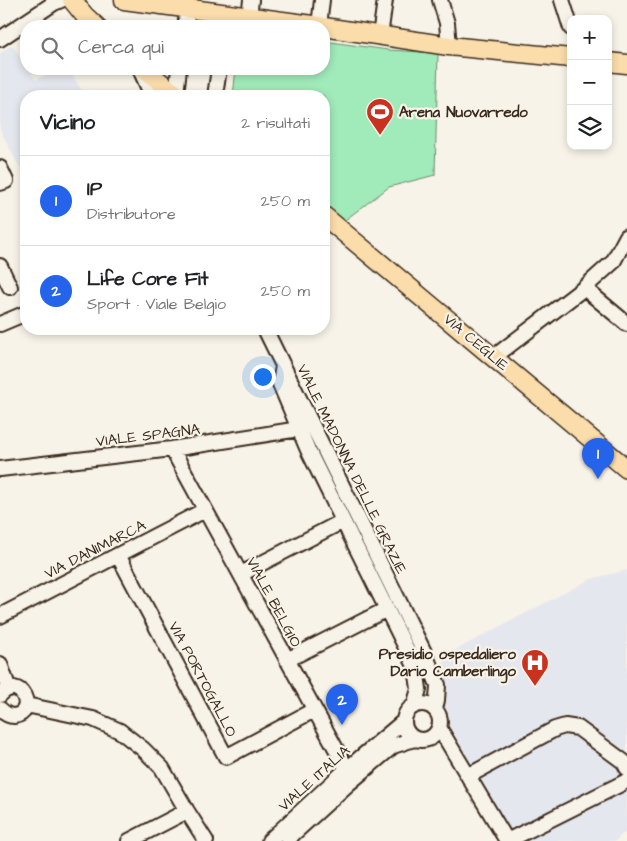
<!DOCTYPE html>
<html lang="it">
<meta charset="utf-8">
<style>
:root{--surface:#fff;--page:#f2f2f2;--text:#202124;--muted:#757577;--line:#e0e0e0;--accent:#2563eb}
body{margin:0;font-family:"Architects Daughter",sans-serif;background:var(--page);color:var(--text)}
.controls{position:absolute;right:15px;top:15px;display:grid;overflow:hidden;border-radius:10px;box-shadow:0 2px 8px #0003}
.controls button{width:45px;height:45px;display:grid;place-items:center;padding:0;border:0;border-bottom:1px solid var(--line);background:var(--surface);color:var(--text);font:25px sans-serif}
.you{position:absolute;left:262px;top:376px;width:18px;height:18px;margin:-12px;border:4px solid #fff;border-radius:50%;background:#1a73e8;box-shadow:0 0 0 8px #1a73e833}
.badge{display:grid;place-items:center;width:32px;height:32px;border-radius:50%;background:var(--accent);color:#fff;font-size:16px;font-weight:700}
.pin{position:absolute;translate:-50% -41px;filter:drop-shadow(0 1px 2px #0008)}
.pin::after{content:'';position:absolute;top:26px;width:18px;height:15px;background:inherit;clip-path:polygon(0 0,100% 0,50% 100%)}
.list{margin:0;padding:0;list-style:none}
h2{display:flex;justify-content:space-between;align-items:center;height:65px;margin:0;padding:0 20px;font-size:21px}
h2 small{font-size:16px;font-weight:400;color:var(--muted)}
.list li{display:grid;grid-template-columns:32px 1fr auto;gap:15px;align-items:center;box-sizing:border-box;height:90px;padding:0 20px;border-top:1px solid var(--line)}
.list b{display:block;font-size:19px;white-space:nowrap}
.list p{margin:0;font-size:16px;white-space:nowrap;color:var(--muted)}
.list em{font-size:16px;font-style:normal;color:var(--muted)}
.icon{flex:none;width:28px;height:28px;fill:none;stroke:currentColor;stroke-width:2;stroke-linecap:round;stroke-linejoin:round}
.map{position:relative;flex:none;width:627px;height:841px;overflow:hidden}
.search{position:absolute;background:var(--surface);box-shadow:0 2px 8px #0003;left:20px;top:20px;width:310px;height:55px;display:flex;align-items:center;gap:12px;box-sizing:border-box;padding:0 18px;border-radius:20px;color:var(--muted);font-size:19px}
.panel{position:absolute;background:var(--surface);box-shadow:0 2px 8px #0003;left:20px;top:90px;width:310px;height:245px;border-radius:20px}
.map>svg:first-child{display:block}
.built{fill:#e5e7ee}
.green{fill:#a1eab9;stroke:#6e8a6c}
.lines{fill:none;stroke-linecap:round;stroke-linejoin:round}
.minor-casing{stroke:#3b2a1e;stroke-width:18}
.major-casing{stroke:#3b2a1e;stroke-width:21}
.minor{stroke:#f7f3e8;stroke-width:14}
.major{stroke:#fbddab;stroke-width:18}
.labels{text-anchor:middle;stroke-width:4.5;stroke-linejoin:round;paint-order:stroke}
.poi-label{font-size:15px;font-weight:bold;fill:#3b2a1e;stroke:#f7f3e8;text-anchor:start}
.street-label{font-size:15px;fill:#3b2a1e;stroke:#f7f3e8}
</style>
<div class="map">
<svg width="627" height="841" viewBox="0 0 627 841">
<rect width="100%" height="100%" fill="#f7f3e8"/>
<filter id="ink" filterUnits="userSpaceOnUse"><feTurbulence type="fractalNoise" baseFrequency=".02" numOctaves="2"/><feDisplacementMap in="SourceGraphic" scale="10" xChannelSelector="R" yChannelSelector="G"/><feConvolveMatrix kernelMatrix="1 2 1 2 8 2 1 2 1" color-interpolation-filters="sRGB"/></filter>
<g filter="url(#ink)">
<path class="built" d="M12,45l14,21v3h2l8,11 20,-11h13l16,27h-59v83l-26,-49v-77z
M627,570v262l-6,3 -5,6h-101l-71,-124v-61l147,-77z"/>
<path class="green" d="M324,41l64,9 50,3 -3,122 -46,12 -48,36 -17,-14v-113h-91l3,-27h88z"/>
<g class="lines">
<defs>
<path id="minor" d="M440,0l7,23 2,23
M562,0l9,28
M249,17l2,-17
M185,26l3,-17
M225,26l2,-12
M319,26l3,-26
M380,36l5,-36
M0,39l54,-36 7,-3
M140,69l12,27
M176,94l3,-25
M215,96l4,-27
M0,168l6,13 -6,2
M0,266l10,21
M584,288l43,36
M0,324l26,-11
M265,329l160,325 13,31 -1,15 -2,9
M494,357l90,-69 29,-26 14,-26
M283,366l-3,18 28,66 108,218 3,21 -5,17
M172,449l175,320
M0,469l172,-20 127,-20
M118,555l108,202 88,-47
M241,574l102,-53
M0,616l205,-106
M287,660l100,-51
M0,664l9,25
M0,695c21,-23 38,18 14,21 -6,0 -10,-3 -14,-7
M404 722a18 18 0 1 1 36 0a18 18 0 1 1-36 0Z
M26,705l67,14 27,12 23,18 19,19 25,43 19,30
M440,729l67,112
M468,776l87,-47 10,-3 13,2 46,34 3,6
M129,841l58,-30
M269,841l78,-72 57,-48
M288,841l5,-7 55,-50 45,-38 21,-7
M507,841l120,-60"/>
<path id="major" d="M72,0l13,16 11,10
M124,0l196,26
M324,27l125,19 122,12
M608,62l19,2
M144,69l34,27
M324,216l303,253"/>
</defs>
<use href="#minor" class="minor-casing"/>
<use href="#major" class="major-casing"/>
<use href="#minor" class="minor"/>
<use href="#major" class="major"/>
</g>
</g>
<defs>
<symbol id="stadium-pin" viewBox="-11 -11 22 30"><path d="M0 17L-7.5 6A9.5 9.5 0 1 1 7.5 6Z" fill="#c8321e" stroke="#f7f3e8"/><path d="M0-5a6.5 5 0 1 0 0 10a6.5 5 0 1 0 0-10ZM-3.5-1.8h7v3.6h-7Z" fill="#fff"/></symbol>
<symbol id="hospital-pin" viewBox="-11 -11 22 30"><path d="M0 17L-7.5 6A9.5 9.5 0 1 1 7.5 6Z" fill="#c8321e" stroke="#f7f3e8"/><path d="M-5-5h3v3.5h4V-5h3V5h-3V1.5h-4V5h-3Z" fill="#fff"/></symbol>
</defs>
<g fill-rule="evenodd">
<use href="#stadium-pin" x="364" y="96" width="32" height="43"/>
<use href="#hospital-pin" x="519" y="647" width="32" height="43"/>
</g>
<g class="labels">
<g class="poi-label">
<text x="399" y="117">Arena Nuovarredo</text>
<text x="516" y="659" text-anchor="end">Presidio ospedaliero<tspan x="516" dy="17">Dario Camberlingo</tspan></text>
</g>
<g class="street-label">
<text transform="translate(476 342) rotate(40)" y="5">VIA CEGLIE</text>
<text transform="translate(148 435) rotate(-7)" y="5">VIALE SPAGNA</text>
<text transform="translate(352 469) rotate(64)" y="5">VIALE MADONNA DELLE GRAZIE</text>
<text transform="translate(95 549) rotate(-27)" y="5">VIA DANIMARCA</text>
<text transform="translate(274 602) rotate(62)" y="5">VIALE BELGIO</text>
<text transform="translate(203 679) rotate(62)" y="5">VIA PORTOGALLO</text>
<text transform="translate(314 778) rotate(-42)" y="5">VIALE ITALIA</text>
</g>
</g>
</svg>
<div class="controls">
<button>+</button>
<button>−</button>
<button><svg class="icon" aria-label="layers" viewBox="0 0 24 24"><path d="M12 4l9 5-9 5-9-5zM3 14l9 5 9-5"/></svg></button>
</div>
<div class="you"></div>
<div class="pin badge" style="left:598px;top:479px">1</div>
<div class="pin badge" style="left:342px;top:725px">2</div>
<div class="search"><svg class="icon" aria-label="search" viewBox="0 0 24 24"><circle cx="10" cy="10" r="6"/><path d="M15 15l6 6"/></svg>Cerca qui</div>
<section class="panel">
<h2>Vicino<small>2 risultati</small></h2>
<ul class="list">
<li><span class="badge">1</span><div><b>IP</b><p>Distributore</p></div><em>250 m</em></li>
<li><span class="badge">2</span><div><b>Life Core Fit</b><p>Sport · Viale Belgio</p></div><em>250 m</em></li>
</ul>
</section>
</div>
